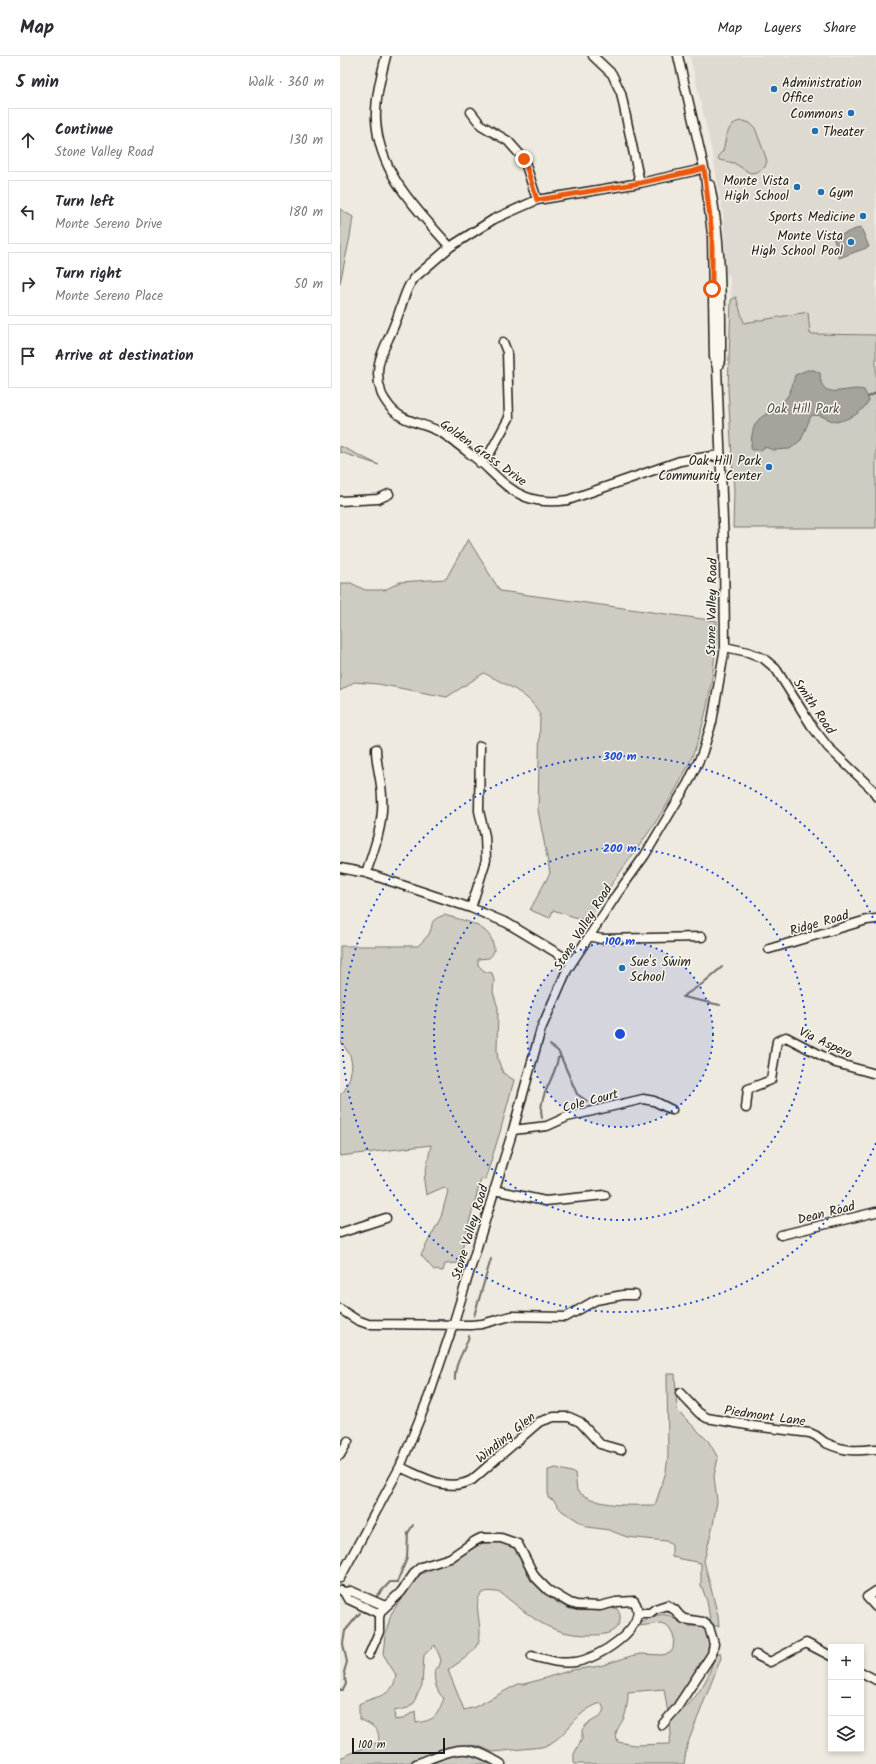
<!DOCTYPE html>
<meta charset="utf-8">
<style>
:root{--surface:#fff;--page:#f2f2f3;--text:#2b2b33;--muted:#7c7c81;--line:#e1e1e2}
body{margin:0;font-family:Kalam,sans-serif;background:var(--page);color:var(--text)}
.controls{position:absolute;right:12px;bottom:12px;display:grid;overflow:hidden;border-radius:0px;box-shadow:0 2px 6px #0003}
.controls button{width:36px;height:36px;display:grid;place-items:center;padding:0;border:0;border-bottom:1px solid var(--line);background:var(--surface);color:var(--text);font:20px sans-serif}
.scale{position:absolute;left:12px;bottom:10px;width:93px;box-sizing:border-box;padding-left:4px;border:2px solid #1c1c1c;border-top:0;font-size:11px;line-height:14px;white-space:nowrap;color:#1c1c1c;-webkit-text-stroke:3px #fbf7ec;paint-order:stroke}
.stop{position:absolute;width:12px;height:12px;margin:-9px;border:3px solid #ea580c;border-radius:50%;background:#fff}
.stop.end{background:#ea580c;border-color:#fff;box-shadow:0 1px 4px #0008}
.list{margin:0;padding:0;list-style:none}
h2{display:flex;justify-content:space-between;align-items:center;height:52px;margin:0;padding:0 16px;font-size:17px}
h2 small{font-size:13px;font-weight:400;color:var(--muted)}
.list li{display:grid;grid-template-columns:26px 1fr auto;gap:12px;align-items:center;box-sizing:border-box;height:64px;margin:0 8px 8px;padding:0 8px;border:1px solid var(--line);border-radius:0px}
.list b{display:block;font-size:15px;white-space:nowrap}
.list p{margin:0;font-size:13px;white-space:nowrap;color:var(--muted)}
.list em{font-size:13px;font-style:normal;color:var(--muted)}
.icon{flex:none;width:22px;height:22px;fill:none;stroke:currentColor;stroke-width:2;stroke-linecap:round;stroke-linejoin:round}
.map{position:relative;flex:none;width:536px;height:1708px;overflow:hidden}
header{display:flex;align-items:center;gap:24px;box-sizing:border-box;height:56px;padding:0 20px;background:var(--surface);border-bottom:1px solid var(--line)}
header strong{font-size:19px}
nav{display:flex;gap:22px;margin-inline-start:auto;font-size:14px}
main{display:flex}
aside{flex:1;background:var(--surface)}
.map>svg:first-child{display:block}
.built{fill:#dedad1}
.green{fill:#ceccc2;stroke:#75746f;fill-rule:evenodd}
.water{fill:#a6a39d;stroke:#6f6d69}
.lines{fill:none;stroke-linecap:round;stroke-linejoin:round}
.stream{stroke:#6f6d69;stroke-width:2}
.minor-casing{stroke:#1c1c1c;stroke-width:11}
.minor{stroke:#fbf7ec;stroke-width:8}
.route{stroke:#ea580c;stroke-width:5}
.ring{fill:none;stroke:#1d4ed8;stroke-width:2;stroke-dasharray:2 4}
.poi-dot{fill:#1f6fb2;stroke:#fbf7ec;stroke-width:1.5}
.labels{text-anchor:middle;stroke-width:3;stroke-linejoin:round;paint-order:stroke}
.poi-label{font-size:13px;fill:#1c1c1c;stroke:#fbf7ec;text-anchor:end}
.park-label{font-size:13px;fill:#51514e;stroke:#fbf7ec}
.street-label{font-size:13px;fill:#1c1c1c;stroke:#fbf7ec}
.centre{fill:#1d4ed8;stroke:#fbf7ec;stroke-width:2}
.ring-label{font-size:12px;text-anchor:middle;font-weight:bold;fill:#1d4ed8;stroke:#fbf7ec;stroke-width:3;stroke-linejoin:round;paint-order:stroke}
</style>
<header>
<strong>Map</strong>
<nav><a>Map</a><a>Layers</a><a>Share</a></nav>
</header>
<main>
<aside>
<h2>5 min<small>Walk · 360 m</small></h2>
<ul class="list">
<li><svg class="icon" aria-label="ahead" viewBox="0 0 24 24"><path d="M12 20V5M6 11l6-6 6 6"/></svg><div><b>Continue</b><p>Stone Valley Road</p></div><em>130 m</em></li>
<li><svg class="icon" aria-label="left" viewBox="0 0 24 24"><path d="M17 20v-9H6M10 6l-5 5 5 5"/></svg><div><b>Turn left</b><p>Monte Sereno Drive</p></div><em>180 m</em></li>
<li><svg class="icon" aria-label="right" viewBox="0 0 24 24"><path d="M7 20v-9h11M14 6l5 5-5 5"/></svg><div><b>Turn right</b><p>Monte Sereno Place</p></div><em>50 m</em></li>
<li><svg class="icon" aria-label="arrive" viewBox="0 0 24 24"><path d="M6 21V4h12l-3 4 3 4H6"/></svg><div><b>Arrive at destination</b></div></li>
</ul>
</aside>
<div class="map">
<svg width="536" height="1708" viewBox="0 0 536 1708">
<rect width="100%" height="100%" fill="#eeeadf"/>
<filter id="ink" filterUnits="userSpaceOnUse"><feTurbulence type="fractalNoise" baseFrequency=".025" numOctaves="2"/><feDisplacementMap in="SourceGraphic" scale="8" xChannelSelector="R" yChannelSelector="G"/><feConvolveMatrix kernelMatrix="1 2 1 2 8 2 1 2 1" color-interpolation-filters="sRGB"/></filter>
<g filter="url(#ink)">
<path class="built" d="M350,0h186v279l-66,-1 -2,-22 -64,11 -8,-26 -5,3 -1,-23 -4,-5 -3,-60 -11,-60z"/>
<path class="green" d="M403,65l7,2 5,5 10,27 2,6 -2,6 -8,5 -7,1 -16,-10 -15,-3 -1,-4 5,-5c3,-12 4,-30 20,-30z
M0,153l13,8 -3,20 -10,46z
M396,241l8,26 64,-11 2,22 66,1v193h-143l1,-36 -6,-103 3,-89z
M0,390l39,19 -39,-13z
M128,483l32,52 217,30c-2,49 -9,100 -29,145 -26,56 -69,103 -101,155l-34,-11 -3,8 -20,-8 20,-37 -12,-63 2,-95c-9,-21 -36,-31 -56,-42l-37,24 -69,-13 -24,-2 -14,9v-108h11l14,7h20l15,-8 46,-3z
M104,859c17,5 45,9 49,29 2,6 1,10 -4,14l-11,1v6l6,6 8,2 2,7 -1,12 5,16 -1,42 1,10 5,13 11,7 -14,52 -15,48 -4,-1 -23,84 -13,1 -2,7 -9,-1 -13,-15 20,-38 7,-26 -4,-4 -18,8 -2,-14 7,-36 -91,11v-61l5,-5 5,-13 2,-12 -2,-10 -10,-15v-94h78c4,-4 8,-8 11,-12 6,-12 -2,-12 15,-19z
M327,1318h8l2,36 32,32 9,16 -4,18 3,25 -4,24 -9,36 14,55 1,10h-6l-3,-7 -3,-18 -6,-16v-22l-29,-6v-12l-6,-4 -39,-4 -18,-7 -21,-3 -26,-16 -9,-11 -5,-2v-28l8,-2 19,5 2,18c22,17 52,14 78,14l11,-33 2,-16z
M157,1486c22,2 23,17 32,33 8,13 31,33 46,35 13,2 28,-1 41,-2 5,6 6,12 1,19 -7,8 -17,8 -26,8 -43,0 -58,-17 -90,-42 -41,-10 -14,32 -23,50 -6,12 -20,20 -30,27l16,40 11,-3 43,-23h7l47,-14 28,-4 31,-10 10,-2 21,1 8,-2 3,-4 1,-12 -6,-11 -7,-3 -22,3v-4c9,-3 19,-9 28,-7 12,2 19,18 35,8l6,10 3,17 -43,63 -4,-24 -36,3c0,8 -1,15 -3,23 -3,10 -13,16 -7,27l17,3 34,-1 2,-9 -1,-15c15,-9 28,-25 36,-40 5,-9 6,-22 14,-28l1,6 -34,87 -3,19h-110v-10l8,-15v-9l5,-6 14,-8 3,-7 -3,-6c-29,9 -32,35 -59,44l-49,5 -14,-6h-19l-49,16 -19,2h-52v-6l38,-16c4,-13 -9,-19 -19,-23v-15c16,-9 34,-5 37,-29l-13,-21 2,-18 6,-22 24,-36 8,-5 33,-14 26,-16zM95,1589l6,15 -2,7 -4,2c-2,9 1,24 9,29 -7,18 -8,22 -28,25l-1,-12 -13,8 -7,1 -1,-9 14,-3 7,-6c0,-6 5,-11 7,-17 1,-10 1,-20 2,-30z
M120,1697l15,1 16,10h-65z"/>
<path class="water" d="M521,171l8,20 -30,11 -1,-2 2,-1 -7,-17z
M467,314h7l6,3c0,31 28,12 44,17l5,10c-8,14 -17,18 -33,22 -9,-2 -15,-9 -25,-6l-10,24 -11,9 -17,1 -8,-3 -4,3h-10c0,-42 16,-28 35,-52 5,-6 7,-15 9,-23z"/>
<g class="lines">
<path class="stream" d="M528,341l8,-4
M342,941l20,-13 20,-17
M343,941l37,8
M221,1001l16,37 10,7
M202,1062c-5,-21 13,-39 16,-60l3,-1 -3,-6 -8,-6
M134,1260l17,-57
M115,1324c-1,-17 9,-27 14,-44
M36,1541l14,-15h7l10,-24 1,-25 5,-8
M0,1634h3l3,-6 -2,-12 3,-10 -4,-18 2,-13 15,-18"/>
<defs>
<path id="minor" d="M46,0c-5,20 -11,43 -10,64 3,54 41,89 74,127
M253,0l19,18 9,19 19,90
M338,0l27,116
M131,56l10,13 27,16 16,18 13,41
M370,129c12,58 11,116 11,175l-4,8
M73,223l37,-32 44,-28 43,-19 103,-17 54,-12 10,-3
M70,228c-7,12 -9,26 -15,39 -10,27 -23,39 -14,69 1,4 4,8 6,11 14,21 35,18 55,30 14,9 28,21 41,31 14,13 25,26 43,33 13,5 28,5 42,3l112,-39 39,-6
M140,407l11,-12 18,-33 -2,-66 -4,-10
M0,445l38,-2 11,-5
M385,591l23,5 15,6 13,11 35,56 17,22 45,43 3,6
M0,812l26,5 105,35 36,15 65,39
M26,817c8,-23 18,-51 16,-75 0,-17 -6,-32 -6,-49
M131,852l15,-48 -1,-24 -6,-25 1,-65
M249,880l12,3 101,-2
M429,893l98,-29 9,-1
M406,1052l2,-19 23,-9 6,-39 9,-4 50,26 40,11
M173,1074l34,-4 20,-9 76,-18 11,2 18,9
M154,1134l51,11 60,-6
M0,1177l46,-15
M441,1179l95,-23
M0,1253l17,11 11,4 103,1 11,-1 29,-8 55,1 30,-17 27,-5h12
M340,1337l19,20 8,5 46,8 57,7c9,3 10,7 16,10 20,9 29,8 50,6
M0,1399l8,-14
M60,1411c23,10 47,26 72,13l67,-58 15,-5h15l11,5 20,22 21,6
M0,1522l60,-111 29,-71 24,-71 60,-195 28,-101 26,-59 50,-76 28,-39 43,-72 14,-29 10,-32 13,-75 -1,-100 -7,-179 -3,-11 -2,-123 -8,-66
M0,1534l4,2 4,7 32,15
M536,1535l-9,6 9,10
M4,1536l7,-1 34,15
M298,1557h12l5,-4 12,-4 8,5 5,6 4,3 19,3 6,5 5,17 -2,10 -36,55 -14,16
M29,1599l10,-23v-15l2,-6 20,-19 15,-21 5,-4 29,-9 25,-17 6,-3h20l17,6 17,33 13,13 22,13 7,2 23,1 16,-4 18,-1c18,25 -38,59 -59,61 -16,2 -28,-2 -43,-6
M416,1599l14,7 36,-19 25,13
M521,1616l15,8
M76,1708c17,-6 39,-18 57,-13 10,2 19,8 28,13"/>
</defs>
<use href="#minor" class="minor-casing"/>
<use href="#minor" class="minor"/>
</g>
</g>
<g class="lines" filter="url(#ink)">
<path class="route" d="M184,103l13,41 103,-17 54,-12 10,-3 8,66v55"/>
</g>
<circle cx="280" cy="978" r="93" fill="#1d4ed8" fill-opacity=".12"/>
<g class="ring">
<circle cx="280" cy="978" r="93"/>
<circle cx="280" cy="978" r="186"/>
<path d="M536 1087A278 278 0 1 1 536 869"/>
</g>
<g class="poi-dot">
<circle cx="434" cy="33" r="4"/>
<circle cx="511" cy="57" r="4"/>
<circle cx="475" cy="75" r="4"/>
<circle cx="457" cy="131" r="4"/>
<circle cx="481" cy="136" r="4"/>
<circle cx="523" cy="160" r="4"/>
<circle cx="511" cy="186" r="4"/>
<circle cx="429" cy="411" r="4"/>
<circle cx="282" cy="912" r="4"/>
</g>
<g class="labels">
<g class="poi-label">
<text x="442" y="31" text-anchor="start">Administration<tspan x="442" dy="15">Office</tspan></text>
<text x="503" y="62">Commons</text>
<text x="483" y="80" text-anchor="start">Theater</text>
<text x="449" y="129">Monte Vista<tspan x="449" dy="15">High School</tspan></text>
<text x="489" y="141" text-anchor="start">Gym</text>
<text x="515" y="165">Sports Medicine</text>
<text x="503" y="184">Monte Vista<tspan x="503" dy="15">High School Pool</tspan></text>
<text x="421" y="409">Oak Hill Park<tspan x="421" dy="15">Community Center</tspan></text>
<text x="290" y="910" text-anchor="start">Sue's Swim<tspan x="290" dy="15">School</tspan></text>
</g>
<g class="park-label">
<text x="463" y="357">Oak Hill Park</text>
</g>
<g class="street-label">
<text transform="translate(144 396) rotate(36)" y="5">Golden Grass Drive</text>
<text transform="translate(371 551) rotate(-89)" y="5">Stone Valley Road</text>
<text transform="translate(475 650) rotate(56)" y="5">Smith Road</text>
<text transform="translate(479 866) rotate(-16)" y="5">Ridge Road</text>
<text transform="translate(242 871) rotate(-58)" y="5">Stone Valley Road</text>
<text transform="translate(486 986) rotate(25)" y="5">Via Aspero</text>
<text transform="translate(250 1044) rotate(-15)" y="5">Cole Court</text>
<text transform="translate(486 1156) rotate(-14)" y="5">Dean Road</text>
<text transform="translate(129 1176) rotate(-73)" y="5">Stone Valley Road</text>
<text transform="translate(425 1359) rotate(8)" y="5">Piedmont Lane</text>
<text transform="translate(165 1381) rotate(-39)" y="5">Winding Glen</text>
</g>
</g>
<circle cx="280" cy="978" r="6" class="centre"/>
<g class="ring-label">
<text x="280" y="704">300 m</text>
<text x="280" y="796">200 m</text>
<text x="280" y="889">100 m</text>
</g>
</svg>
<div class="controls">
<button>+</button>
<button>−</button>
<button><svg class="icon" aria-label="layers" viewBox="0 0 24 24"><path d="M12 4l9 5-9 5-9-5zM3 14l9 5 9-5"/></svg></button>
</div>
<div class="scale">100 m</div>
<div class="stop" style="left:372px;top:233px"></div>
<div class="stop end" style="left:184px;top:103px"></div>
</div>
</main>
